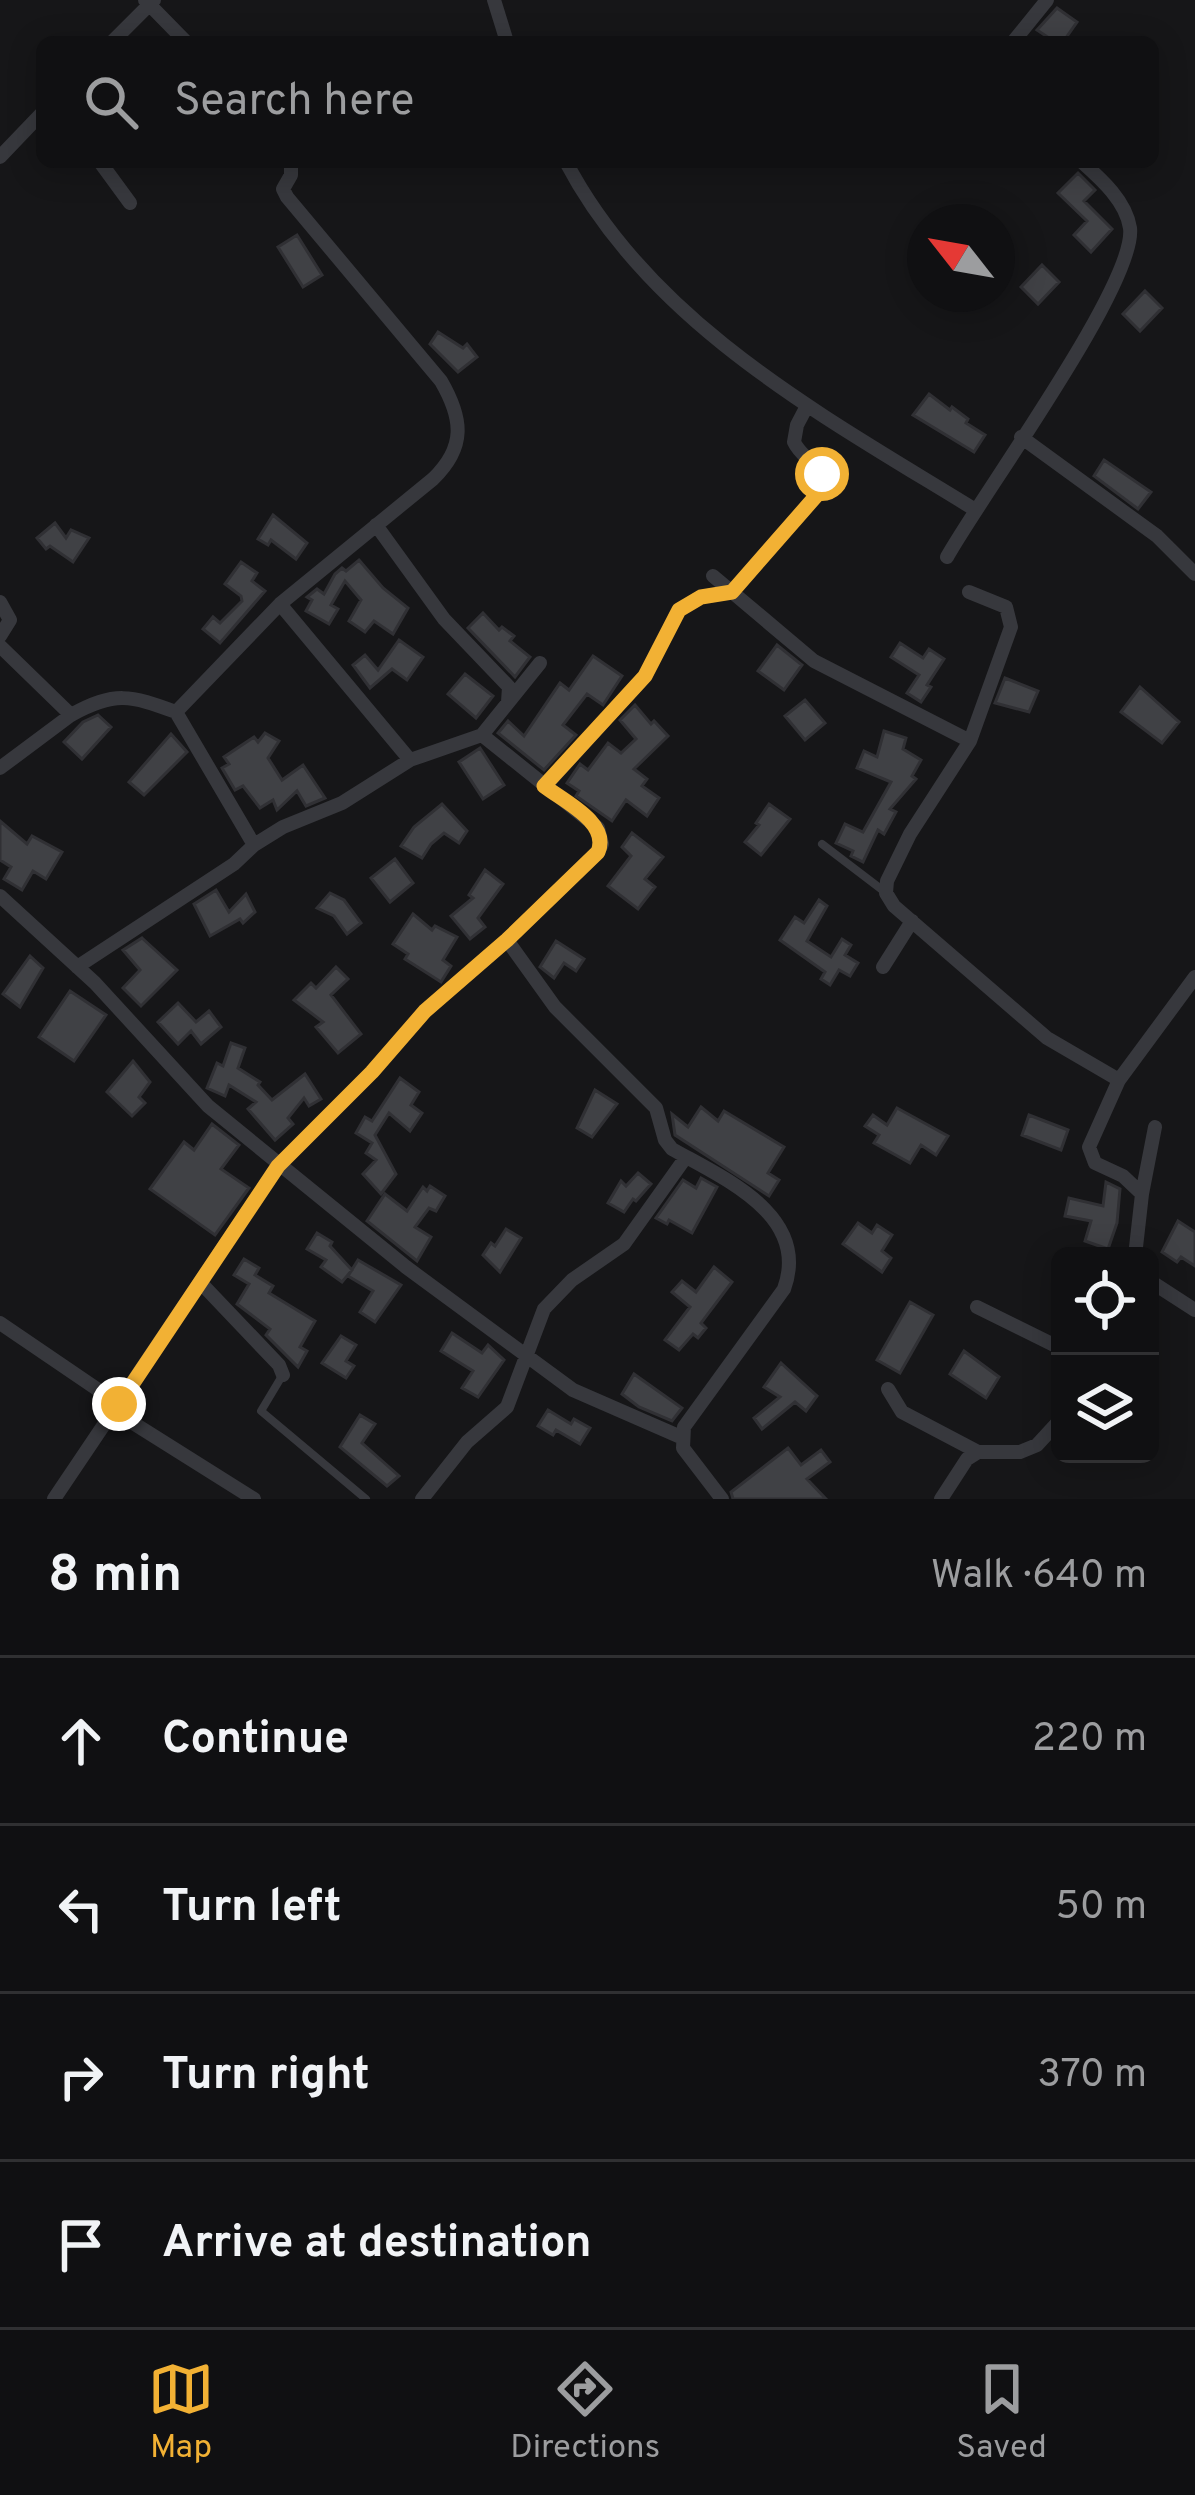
<!DOCTYPE html>
<meta charset="utf-8">
<style>
:root{--surface:#101012;--page:#19191b;--text:#f1f3f6;--muted:#9c9d9f;--line:#303032;--accent:#f2b134}
body{margin:0;font-family:Overpass,sans-serif;background:var(--page);color:var(--text)}
.controls{position:absolute;right:36px;bottom:36px;display:grid;overflow:hidden;border-radius:18px;box-shadow:0 6px 30px #0003}
.controls button{width:108px;height:108px;display:grid;place-items:center;padding:0;border:0;border-bottom:3px solid var(--line);background:var(--surface);color:var(--text);font:60px sans-serif}
.compass{position:absolute;left:907px;top:204px;width:108px;height:108px;border-radius:50%;background:var(--surface);box-shadow:0 6px 30px #0003;rotate:301deg}
.stop{position:absolute;width:36px;height:36px;margin:-27px;border:9px solid #f2b134;border-radius:50%;background:#fff}
.stop.end{background:#f2b134;border-color:#fff;box-shadow:0 3px 12px #0008}
.list{margin:0;padding:0;list-style:none}
h2{display:flex;justify-content:space-between;align-items:center;height:156px;margin:0;padding:0 48px;font-size:51px}
h2 small{font-size:39px;font-weight:400;color:var(--muted)}
.list li{display:grid;grid-template-columns:78px 1fr auto;gap:36px;align-items:center;box-sizing:border-box;height:168px;padding:0 48px;border-top:3px solid var(--line)}
.list b{display:block;font-size:45px;white-space:nowrap}
.list em{font-size:39px;font-style:normal;color:var(--muted)}
.icon{flex:none;width:66px;height:66px;fill:none;stroke:currentColor;stroke-width:2;stroke-linecap:round;stroke-linejoin:round}
.map{position:relative;flex:none;width:1195px;height:1499px;overflow:hidden}
.search{position:absolute;background:var(--surface);box-shadow:0 6px 30px #0003;left:36px;right:36px;top:36px;height:132px;display:flex;align-items:center;gap:30px;box-sizing:border-box;padding:0 42px;border-radius:18px;color:var(--muted);font-size:45px}
.sheet{height:828px;background:var(--surface)}
nav{display:flex;justify-content:space-around;align-items:center;box-sizing:border-box;height:168px;border-top:3px solid var(--line);background:var(--surface);font-size:33px;color:var(--muted)}
nav a{display:grid;justify-items:center;gap:6px}
nav .on{color:var(--accent)}
.map>svg:first-child{display:block}
.building{fill:#404145;stroke:#303034;stroke-width:3}
.lines{fill:none;stroke-linecap:round;stroke-linejoin:round}
.lane{stroke:#37383d;stroke-width:8}
.street{stroke:#37383d;stroke-width:14}
.route{stroke:#f2b134;stroke-width:15}
</style>
<div class="map">
<svg width="1195" height="1499" viewBox="0 0 1195 1499">
<rect width="100%" height="100%" fill="#161618"/>
<path class="building" d="M1057,8l20,14 -14,20h-8l-18,-12z
M1078,173l17,17 -11,11 28,28 -21,23 -17,-17 13,-14 -29,-28z
M297,235l25,40 -19,12 -25,-40z
M1042,265l17,17 -21,22 -17,-17z
M1145,291l17,17 -22,23 -17,-17z
M438,332l25,16 4,-4 10,13 -19,15 -28,-28z
M929,394l21,16 2,-3 16,12 -2,4 19,12 -11,17 -61,-37z
M1104,460l47,32 -13,17 -44,-33z
M273,515l34,28 -11,16 -25,-19 -3,5 -10,-6z
M55,523l11,15 5,-8 18,8 -16,24 -23,-16 -4,3 -9,-11z
M359,560l24,28 25,20 -15,26 -19,-13 -9,11 -16,-11 12,-21 -16,-19 -14,24 7,4 -9,15 -23,-13 6,-11 -5,-3 10,-8 7,5 11,-20 7,-6 4,3z
M241,562l16,11 -5,8 13,10 -45,52 -17,-14 10,-12 7,6 22,-22 -1,-5 -16,-12z
M483,613l16,17 3,-3 12,9 -4,5 20,16 -15,20 -47,-49z
M399,640l24,17 -16,23 -15,-11 -22,19 -17,-23 12,-10 13,15z
M900,643l23,15 6,-9 15,10 -17,26 4,2 -10,15 -14,-9 12,-18 -28,-18z
M777,645l25,20 -18,25 -26,-19z
M593,656l29,20 -19,29 -16,-11 -24,31 13,10 -32,35 -46,-37 10,-12 16,15 36,-53 9,7z
M465,674l28,22 -17,22 -28,-24z
M1005,678l33,13 -9,21 -34,-9z
M1140,687l39,35 -17,21 -41,-31z
M805,700l20,23 -20,17 -20,-24z
M635,705l16,19 3,-3 14,15 -34,33 13,10 -5,7 17,12 -12,18 -21,-16 -14,21 -36,-25 3,-5 -12,-8 13,-19 8,6 20,-27 13,10 15,-14 -16,-19z
M98,715l13,12 -29,32 -18,-17 19,-20z
M884,731l22,7 -3,11 18,11 -9,16 4,3 -26,30 6,3 -12,22 -6,-4 -15,32 -12,-6 2,-5 -17,-8 9,-19 18,8 28,-50 -34,-14 7,-17 13,6z
M265,733l14,8 -11,17 14,22 21,-15 22,33 -19,8 -9,-15 -20,19 -4,-10 -13,8 -17,-22 -8,4 -13,-22 7,-4 -5,-7 30,-20 4,5z
M171,734l16,18 -43,43 -15,-13z
M480,748l24,37 -21,14 -24,-37z
M442,804l25,27 -8,12 -15,-10 -13,11 -9,14 -21,-12 13,-19z
M769,804l21,15 -29,36 -16,-13 14,-17 -3,-2z
M0,821l27,23 5,-8 30,16 -16,27 -13,-8 -11,19 -18,-11 7,-12 -11,-7z
M632,833l31,24 -18,22 10,8 -17,22 -30,-23 23,-30 -9,-9z
M395,859l18,24 -23,19 -19,-24z
M485,870l18,14 -25,34 7,9 -15,12 -19,-23 22,-18 -4,-3z
M216,890l13,22 17,-18 9,18 -12,11 -3,-4 -30,17 -16,-32z
M330,893l14,7 17,23 -14,11 -13,-18 -17,-8z
M819,900l8,6 -20,35 24,16 11,-18 9,6 -6,10 13,8 -8,13 -11,-6 -9,15 -9,-6 4,-7 -45,-32 15,-23 9,6z
M413,914l19,16 3,-4 22,11 -14,23 8,6 -10,16 -36,-23 3,-5 -15,-10z
M142,938l35,32 -36,36 -18,-18 17,-18 -17,-20z
M556,941l28,18 -8,12 -12,-8 -10,15 -14,-11z
M30,956l13,12 -23,39 -17,-13z
M336,967l12,12 -17,16 30,39 -23,19 -22,-26 7,-5 -29,-22 17,-17 5,5z
M70,991l36,24 -32,46 -35,-24z
M178,1003l18,19 13,-11 12,16 -20,17 -10,-13 -13,13 -20,-22z
M231,1043l14,5 -7,20 22,14 -2,3 14,15 33,-26 16,25 -12,7 -5,-8 -16,20 5,6 -18,16 -27,-31 8,-7 -27,-17 -4,11 -18,-8 10,-25 6,3z
M133,1061l17,21 -11,15 6,6 -13,13 -25,-24z
M400,1078l19,14 -8,13 11,8 -12,18 -21,-18 -14,22 21,39 -15,20 -18,-20 13,-14 -10,-7 6,-10 -16,-10 9,-16 7,4z
M595,1090l22,14 -25,33 -15,-9z
M701,1107l17,14 6,-10 60,36 -16,26 11,7 -10,16 -94,-61 -3,-21 16,13z
M897,1108l51,28 -12,19 -15,-10 -11,18 -36,-20 5,-8 -14,-9 8,-11 14,10z
M1029,1115l39,15 -7,20 -39,-15z
M212,1124l27,21 -18,24 28,19 -34,47 -65,-46 34,-47 10,8z
M638,1173l13,11 -15,17 -3,-2 -9,13 -16,-9 13,-22 5,5z
M701,1178l16,9 -25,46 -23,-13 -2,4 -11,-6 27,-38 13,8z
M1106,1182l14,7 -3,34 -9,26 -23,-8 6,-20 -26,-5 4,-18 34,8z
M430,1186l15,10 -9,15 -7,-3 -14,19 16,10 -14,24 -50,-40 18,-27 22,17 16,-24 4,4z
M1178,1221l17,11v34l-14,-9 -4,5 -15,-10z
M858,1223l14,10 5,-8 15,10 -10,16 9,7 -9,14 -39,-28z
M506,1229l15,9 -21,34 -17,-17 8,-12 4,3z
M317,1233l15,9 -2,4 22,24 -10,12 -21,-15 5,-7 -19,-11z
M244,1259l15,9 -4,7 18,11 -4,7 46,28 -15,26 7,4 -9,16 -32,-32 4,-6 -33,-25 12,-20 -15,-9z
M358,1260l43,25 -26,37 -15,-10 13,-21 -25,-15z
M714,1267l18,15 -31,41 5,5 -8,10 -5,-4 -14,16 -14,-10 25,-33 -18,-15 10,-11 14,11z
M910,1302l23,13 -33,58 -23,-13z
M452,1333l30,20 6,-8 16,15 -26,37 -16,-9 11,-17 -32,-20z
M341,1336l15,9 -10,16 8,5 -8,12 -24,-15z
M964,1351l35,26 -13,21 -36,-24z
M781,1363l36,33 -11,15 -11,-9 -33,27 -8,-11 26,-21 -16,-10z
M634,1374l48,34 -10,13 -33,-14 -17,-13z
M548,1410l23,14 3,-5 16,9 -10,16 -24,-14 -3,5 -15,-9z
M360,1415l15,9 -13,19 37,33 -12,10 -47,-39z
M788,1448l13,17 20,-15 9,12 -23,17 19,20h-93l-2,-7z"/>
<g class="lines">
<path class="lane" d="M822,844l63,48
M282,1376l-21,35 105,88"/>
<path class="street" d="M145,0l41,42
M494,0l13,42
M112,42l42,-42
M1013,42l34,-42
M0,157l42,-44
M100,162l30,41
M566,162c85,162 257,254 408,347
M1021,437l136,99 38,38
M376,525l68,94 65,68 -1,15
M947,557c34,-61 190,-274 183,-329 -4,-27 -29,-49 -48,-66
M713,576l101,85 156,80
M969,592l37,15 5,20 -41,114 -60,93 -23,47 -1,12 8,13 153,132 72,42
M0,602l10,18 -10,16
M280,604l153,-125c33,-32 30,-60 8,-98l-154,-184 -4,-8 8,-14v-13
M0,646l71,69 -71,53
M71,715c44,-24 59,-20 105,-3l78,133 -20,19 -157,103
M482,735l58,-72
M545,786l100,-110 34,-66 22,-13 31,-5 91,-104c4,-21 -21,-28 -29,-46l3,-17 10,-19
M254,845l29,-18 59,-24 68,-43
M0,896l95,87 113,123 198,161 167,123 110,48
M507,940l48,67 101,101 9,32 7,9c51,29 139,66 112,140l-100,138 -1,21 39,51
M883,967l29,-46
M1142,1194l13,-67
M1135,1256l7,-62 -19,-18 -28,-13 -6,-16 30,-67 76,-103
M1150,1281l45,29
M200,1282l79,83 4,10
M977,1307l83,41
M0,1323l119,81
M888,1389l14,23 76,40
M114,1411l140,88
M54,1499l224,-333 94,-94 53,-61 82,-71 91,-88 4,-8 -4,-16 -116,-93 -72,25 -130,-156 -104,108
M422,1499l45,-57 40,-35 37,-98 28,-29 52,-36 62,-87
M941,1499l26,-40 11,-7h42l17,-7 23,-25"/>
</g>
<g class="lines">
<path class="route" d="M119,1404l159,-238 94,-94 53,-61 82,-71 91,-88c12,-29 -33,-50 -54,-66l101,-110 34,-66 22,-13 31,-5 91,-104 -1,-14"/>
</g>
</svg>
<div class="controls">
<button><svg class="icon" aria-label="locate" viewBox="0 0 24 24"><circle cx="12" cy="12" r="6"/><path d="M12 2v4M12 18v4M2 12h4M18 12h4"/></svg></button>
<button><svg class="icon" aria-label="layers" viewBox="0 0 24 24"><path d="M12 4l9 5-9 5-9-5zM3 14l9 5 9-5"/></svg></button>
</div>
<svg class="compass" viewBox="-18 -18 36 36"><path d="M0-13l5 13h-10z" fill="#e53935"/><path d="M0 13l5-13h-10z" fill="#9c9d9f"/></svg>
<div class="stop" style="left:822px;top:474px"></div>
<div class="stop end" style="left:119px;top:1404px"></div>
<div class="search"><svg class="icon" aria-label="search" viewBox="0 0 24 24"><circle cx="10" cy="10" r="6"/><path d="M15 15l6 6"/></svg>Search here</div>
</div>
<section class="sheet">
<h2>8 min<small>Walk · 640 m</small></h2>
<ul class="list">
<li><svg class="icon" aria-label="ahead" viewBox="0 0 24 24"><path d="M12 20V5M6 11l6-6 6 6"/></svg><div><b>Continue</b></div><em>220 m</em></li>
<li><svg class="icon" aria-label="left" viewBox="0 0 24 24"><path d="M17 20v-9H6M10 6l-5 5 5 5"/></svg><div><b>Turn left</b></div><em>50 m</em></li>
<li><svg class="icon" aria-label="right" viewBox="0 0 24 24"><path d="M7 20v-9h11M14 6l5 5-5 5"/></svg><div><b>Turn right</b></div><em>370 m</em></li>
<li><svg class="icon" aria-label="arrive" viewBox="0 0 24 24"><path d="M6 21V4h12l-3 4 3 4H6"/></svg><div><b>Arrive at destination</b></div></li>
</ul>
</section>
<nav>
<a class="on"><svg class="icon" aria-label="map" viewBox="0 0 24 24"><path d="M3 6l6-2 6 2 6-2v14l-6 2-6-2-6 2zM9 4v14M15 6v14"/></svg>Map</a>
<a><svg class="icon" aria-label="directions" viewBox="0 0 24 24"><path d="M12 3l9 9-9 9-9-9zM9 14v-3h6M13 9l2 2-2 2"/></svg>Directions</a>
<a><svg class="icon" aria-label="saved" viewBox="0 0 24 24"><path d="M7 4h10v16l-5-4-5 4z"/></svg>Saved</a>
</nav>
